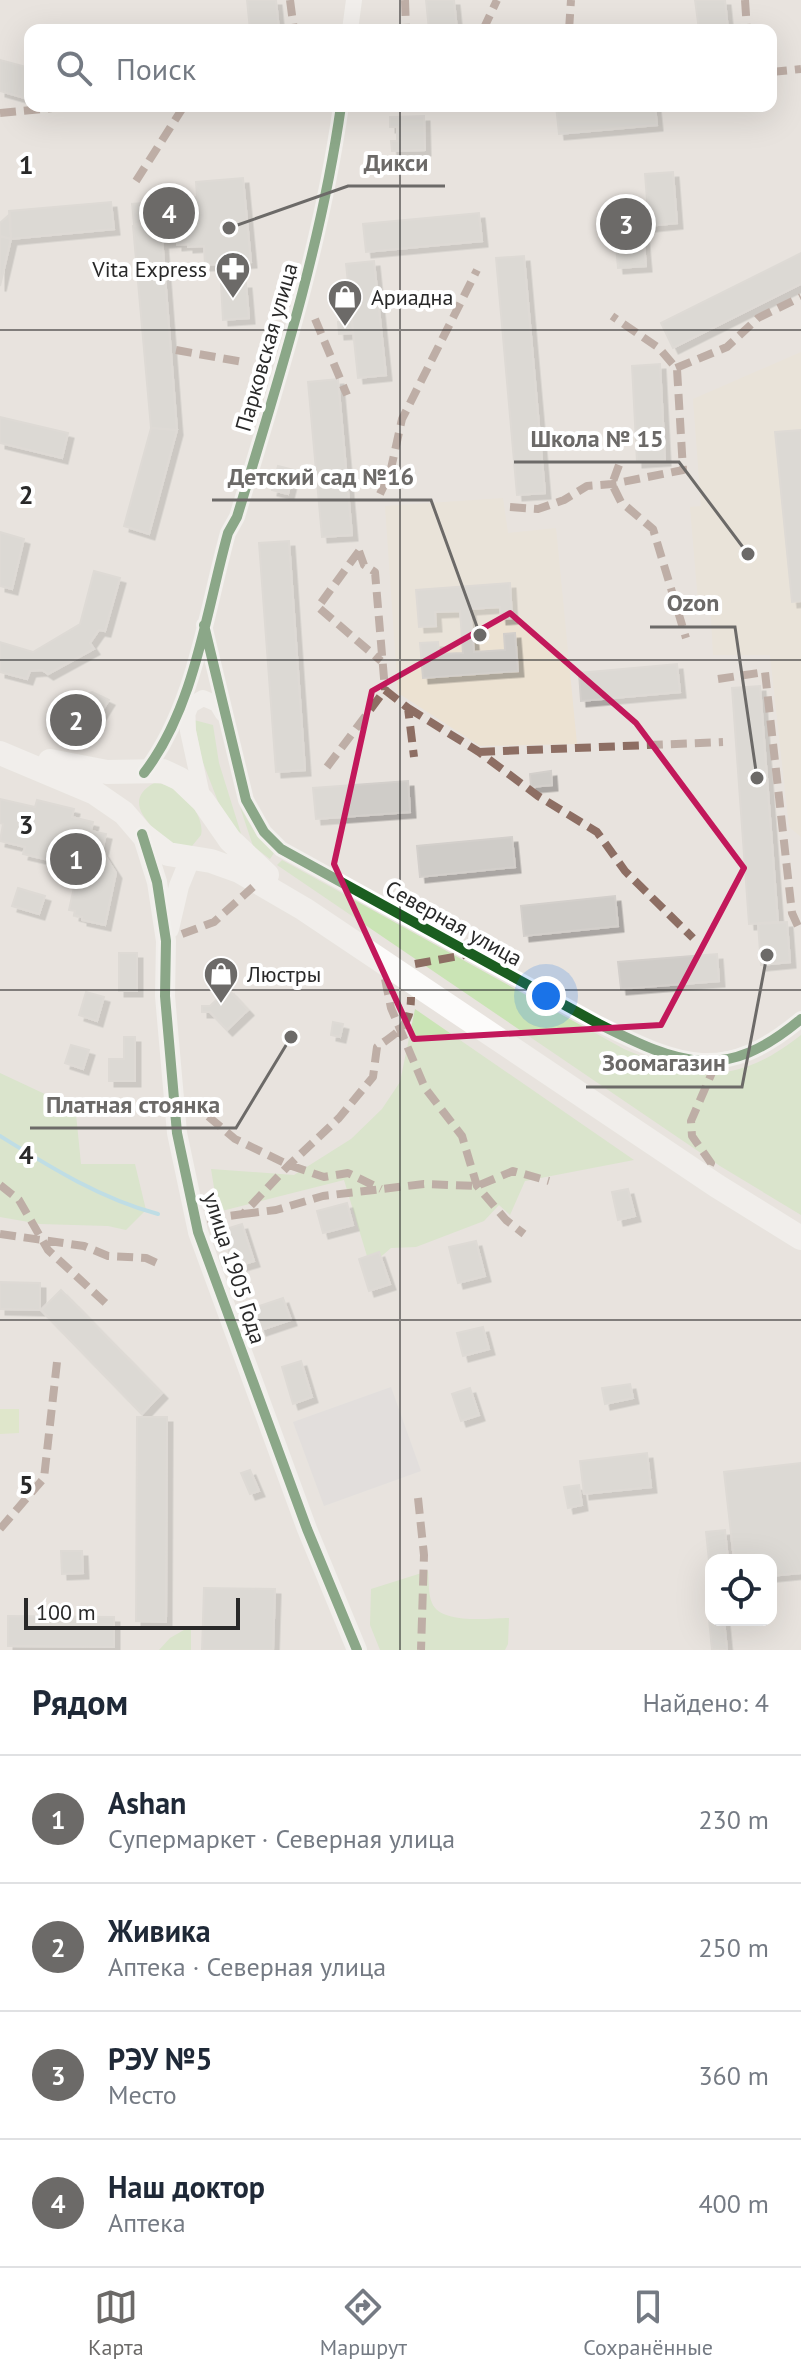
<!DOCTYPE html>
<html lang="ru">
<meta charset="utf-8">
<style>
:root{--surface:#fff;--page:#f6f6f7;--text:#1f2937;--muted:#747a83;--line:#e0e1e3;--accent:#6c6a68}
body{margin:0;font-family:"PT Sans",sans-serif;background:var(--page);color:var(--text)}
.controls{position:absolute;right:24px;bottom:24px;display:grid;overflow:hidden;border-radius:16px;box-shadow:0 8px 32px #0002}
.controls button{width:72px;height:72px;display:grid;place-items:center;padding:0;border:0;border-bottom:2px solid var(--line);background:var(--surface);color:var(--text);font:40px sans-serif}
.scale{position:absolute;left:24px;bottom:20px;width:216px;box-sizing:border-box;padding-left:8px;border:4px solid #292929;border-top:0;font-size:22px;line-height:28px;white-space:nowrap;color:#292929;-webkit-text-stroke:6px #fff;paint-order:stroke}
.you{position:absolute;left:546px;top:996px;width:28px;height:28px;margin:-20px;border:6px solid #fff;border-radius:50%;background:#1a73e8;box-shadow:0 0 0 12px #1a73e833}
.badge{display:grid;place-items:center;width:52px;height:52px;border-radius:50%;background:var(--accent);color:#fff;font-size:26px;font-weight:700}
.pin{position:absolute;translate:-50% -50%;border:4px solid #fff;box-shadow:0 2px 8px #0006}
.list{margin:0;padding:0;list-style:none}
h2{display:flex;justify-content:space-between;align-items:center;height:104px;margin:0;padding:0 32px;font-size:34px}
h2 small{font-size:26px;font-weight:400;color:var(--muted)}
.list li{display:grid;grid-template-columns:52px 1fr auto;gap:24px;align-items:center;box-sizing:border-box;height:128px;padding:0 32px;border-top:2px solid var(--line)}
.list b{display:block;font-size:30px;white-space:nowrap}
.list p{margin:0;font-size:26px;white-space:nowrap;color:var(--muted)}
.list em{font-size:26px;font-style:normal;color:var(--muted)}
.icon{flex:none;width:44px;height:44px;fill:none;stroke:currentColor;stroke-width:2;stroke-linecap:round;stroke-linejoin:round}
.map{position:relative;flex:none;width:801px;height:1650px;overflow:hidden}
.search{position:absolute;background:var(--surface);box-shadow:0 8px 32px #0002;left:24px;right:24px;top:24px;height:88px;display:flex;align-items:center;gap:20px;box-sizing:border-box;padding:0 28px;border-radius:16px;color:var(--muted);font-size:30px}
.sheet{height:616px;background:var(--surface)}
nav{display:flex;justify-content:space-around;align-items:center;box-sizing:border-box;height:112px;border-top:2px solid var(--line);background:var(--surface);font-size:22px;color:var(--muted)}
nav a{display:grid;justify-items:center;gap:4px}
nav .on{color:var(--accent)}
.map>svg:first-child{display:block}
.industrial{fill:#dbd8da}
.education{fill:#ece2d2}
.green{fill:#cae4b5}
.pitch{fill:#d6e8b3}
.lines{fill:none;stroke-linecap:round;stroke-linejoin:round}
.stream{stroke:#8ed6ed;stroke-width:4}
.building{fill:#cfccc8;stroke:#d3cfcb;stroke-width:2;filter:url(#shadow)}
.minor{stroke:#fcfbfa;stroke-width:16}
.tertiary{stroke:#fcfbfa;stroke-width:20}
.secondary{stroke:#fcfbfa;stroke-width:24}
.quiet{stroke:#8d6e63;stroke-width:8;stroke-dasharray:16 8;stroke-linecap:butt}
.cycleway-casing{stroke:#fff;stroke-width:15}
.cycleway{stroke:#1b5e20;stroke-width:10}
.marked{fill:none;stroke:#c2185b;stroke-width:6;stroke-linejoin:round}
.grid{fill:none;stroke:#292929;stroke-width:2;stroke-opacity:0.55}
.labels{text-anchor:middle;stroke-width:8;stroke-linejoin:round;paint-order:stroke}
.poi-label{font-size:22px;fill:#292929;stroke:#fff;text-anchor:start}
.street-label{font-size:22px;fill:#292929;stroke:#fff}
.grid-label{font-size:26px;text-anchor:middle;font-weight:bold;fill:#292929;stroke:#fff;stroke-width:8;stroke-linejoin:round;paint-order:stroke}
.leader{fill:none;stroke:#6c6a68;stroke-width:3}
.callout-dot{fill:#6c6a68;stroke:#fff;stroke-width:3}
.callout-label{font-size:24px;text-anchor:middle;font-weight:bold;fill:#6c6a68;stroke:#fff;stroke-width:8;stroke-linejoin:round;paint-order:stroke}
</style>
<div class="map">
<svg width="801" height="1650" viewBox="0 0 801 1650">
<defs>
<filter id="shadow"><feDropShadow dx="5.5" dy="5.5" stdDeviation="0" flood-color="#0004"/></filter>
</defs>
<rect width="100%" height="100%" fill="#e8e3de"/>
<path class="industrial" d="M391,1387l30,84 -97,35 -31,-84z"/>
<path class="education" d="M801,352v485l-12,-10 -19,-172h-57l-3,-54h-12l-8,-94 11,-1 -8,-107z
M503,498l5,35 48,-5 21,216 -97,2 -82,-53 -13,-187z"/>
<path class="green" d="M194,720l19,5 6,38 24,77 -19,-23 -22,-57z
M154,783c22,-1 52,30 47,52l-9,11h-19c-17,-16 -55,-43 -19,-63z
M240,807l17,29 17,17 -4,6 -17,-13z
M282,860l342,189c73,31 112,37 177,-14v180l-81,-49 -443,-301z
M415,1009l219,151 -109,21 -15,34 -11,-10 -15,16 -68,26 -25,1 -21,18 -26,-86 -126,32 -7,-43 83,6 57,-36 31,-30 18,-27z
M0,1073l64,30 12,11 5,50h54l11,46 -20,20 -18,-4 -68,-2 -40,-7z
M428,1571c1,10 0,23 4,32 9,22 58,15 77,15l-1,26 -3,6h-125l-10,-25 1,-36z
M191,1626v24h-32l11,-12z"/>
<path class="pitch" d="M19,1409v24l-19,1v-25z"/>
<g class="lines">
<path class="stream" d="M0,1136c50,31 101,63 158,78"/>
</g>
<path class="building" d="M247,0h29l3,30h-29z
M426,0h28l3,30h-28z
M695,0h30l3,30h-29z
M0,60l30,8 -2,31 -28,-8z
M556,106h99l2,19 -98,9z
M424,116l1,34 -33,1 -1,-10h6v-14h-7v-10z
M673,172l4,51 -28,3 -4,-52z
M243,178l8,84 -46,3 -1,-19 -16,1v-3l-11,1v-4l-13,1 -2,-20 -28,2 -2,-20 40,-3 -1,-7 15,-1 1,5 10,-1 -1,-15z
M640,199l6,67 -28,2 -2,-21h-4l-4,-45z
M111,202l3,27 -103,10 -2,-28z
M479,213l3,28 -116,11 -3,-28z
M10,214l1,25 -11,-3v-13z
M161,224l16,206 -26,-2 -18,-202z
M0,236l11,3 -11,47z
M801,253v31l-128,64 -12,-25z
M524,256l21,237 -28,2 -21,-237z
M374,261l12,114 -28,3 -12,-114z
M246,283l3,35 -26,2 -2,-36z
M352,321l1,12 -14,1 -1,-12z
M660,364l5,96 -28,2 -5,-96z
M338,379l14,156 -30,2 -14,-155z
M0,417l68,16 -6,25 -62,-15z
M151,428l26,2 -28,104 -25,-8z
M801,430v171l-9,1 -17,-170z
M278,466l16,4 -6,24 -16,-4z
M0,532l24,7 -12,50 -12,-3z
M289,541l16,229 -29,2 -17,-229z
M94,571l26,7 -15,53 -6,-1 -9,13 4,6 -46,25 -6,-4 -12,1 -3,8 -27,-7v-30l33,10 47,-28z
M510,583l2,35 -11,1 -1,-12 -30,2 4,43 31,-2 -1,-16 11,-1 3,38 -95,7 -3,-35 18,-1 1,12 24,-1 -3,-42 -25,1 1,14 -17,1 -3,-37z
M677,664l3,28 -99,9 -2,-28z
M760,686l18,236 -29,2 -17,-236z
M92,692l17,8 -10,16 -24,11 -19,-8 9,-16z
M551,771l1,14 -21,2 -1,-13z
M408,781l2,31 -94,7 -3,-31z
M0,799l35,8 2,-7 37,9 -2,8 21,5 -2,9 15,3 -4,17 14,22 -11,52 -23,-5v-3l-8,-2 1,-4 -6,-1 7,-32 -10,-14 -43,-10 2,-7 -25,-6 3,-17 -3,-1z
M512,837l3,30 -95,10 -3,-31z
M18,888l27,8 -6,18 -27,-8z
M615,896l3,30 -94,10 -3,-30z
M787,922l3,40 -29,3 -3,-41z
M119,953h18v38h-18z
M717,954l2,27 -98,8 -3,-27z
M228,989l20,21 -21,20 -17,-18h-8v-6h8z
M86,992l18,5 -7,24 -18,-6z
M333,1022l10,2 -3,13 -9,-2z
M124,1037h11v44h-26v-22h15z
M71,1045l18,5 -6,19 -18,-6z
M628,1189l7,27 -17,4 -6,-28z
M347,1203l6,22 -30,8 -6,-22z
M242,1224l12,37 -20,6 -11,-37z
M476,1241l9,35 -27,7 -9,-36z
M379,1252l11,32 -21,7 -10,-32z
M0,1282l40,1v27l-40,-1z
M61,1290l101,103 -20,21 -101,-104z
M283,1298l8,22 -30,10 -8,-22z
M483,1327l6,22 -26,7 -6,-23z
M301,1361l11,36 -19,7 -11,-37z
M630,1384l3,14 -28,6 -3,-16z
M470,1388l9,27 -18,6 -9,-27z
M137,1417h30l-1,205 -30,-1z
M647,1453l4,34 -67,7 -4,-33z
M801,1463v110l-30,3v-16h-37l-10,-88z
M250,1470l9,21 -9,3 -9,-21z
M579,1485l3,20 -14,3 -4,-21z
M725,1530l3,30h-17v20l-5,-48z
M61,1551h21l1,22 -21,1z
M204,1588l71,1 -2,61h-71z
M8,1616l106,1v30l-106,-1z
M709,1619l15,1 3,30h-15z"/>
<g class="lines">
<path class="minor" d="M350,30l4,-30
M204,625l42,175 18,32 17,17 318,175c81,41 126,59 202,-5
M187,701l1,30 15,69
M187,715l4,-10 12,-7 14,6 6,10
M144,773c51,-66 62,-161 84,-240l9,-16c41,-136 84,-270 104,-411"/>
<path class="tertiary" d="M142,834l15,48 9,59 -1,55 12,137 21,99 109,297 50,121
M169,929l10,-43 11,-27"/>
<path class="secondary" d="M0,753l95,40 29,20 18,21 26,20 43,7 28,10 65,38 413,277 84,52
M50,761l57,11 56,-1 17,8 23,22 27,39 37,35"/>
<path class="quiet" d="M290,0l4,30
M405,0l1,30
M745,0l2,30
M483,30l14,-30
M569,30l2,-30
M771,72l30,-3
M0,113l73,-7
M136,181l48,-75
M315,319l32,76
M176,350l67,12
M676,368l51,-21 31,-29 43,-21
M619,465l-7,19 9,18 32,27 33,109
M380,494l10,-21 12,-54 75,-149
M510,507l28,2 26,-9 23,-14 25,-2 71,-14 -6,-101 -18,-21 -47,-32
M359,551l-41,56 63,54
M359,551l5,14 11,7 10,118
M718,679l47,-7 27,241 9,20
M408,708l71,44 59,44 59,36 28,39 68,67
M479,752l244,-10
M327,767l58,-77 23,18 6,49
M182,934l32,-12 39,-35
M415,964l55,-10
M385,979l6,29 34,80 37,48 15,50 29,34 18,14
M190,1101l45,38 54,26 35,12 24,-4 33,16
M710,1165l1,-2 -19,-27 -1,-15 26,-60
M0,1185l19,15 29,50 63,58
M243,1214l33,-4 47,-14 101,-12 53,2 36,-15 36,10
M207,1219l36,-5 46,-49 50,-47 34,-41 4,-30c22,-16 34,-21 34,-50
M0,1234l84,12 24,10 38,2 11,5
M418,1498l6,57 -3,95
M0,1529l44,-51 13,-116"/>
<defs>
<path id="cycleway" d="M204,625l42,175 18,32 17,17 318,175c81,41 126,59 202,-5
M144,773c51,-66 62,-161 84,-240l9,-16c41,-136 84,-270 104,-411
M142,834l15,48 9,59 -1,55 12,137 21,99 109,297 50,121"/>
</defs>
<use href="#cycleway" class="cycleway-casing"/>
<use href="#cycleway" class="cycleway"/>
</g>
<path d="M0 0H801V1650H0ZM510,613l126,110 108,145 -83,157 -247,14 -80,-175 38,-173z" fill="#e8e3de" fill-opacity=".55" fill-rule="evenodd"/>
<path class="marked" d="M510,613l126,110 108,145 -83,157 -247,14 -80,-175 38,-173z"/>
<path class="grid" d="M400,0v30M400,106v1544M0,330h801M0,660h801M0,990h801M0,1320h801"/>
<defs>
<symbol id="pharmacy-pin" viewBox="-11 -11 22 30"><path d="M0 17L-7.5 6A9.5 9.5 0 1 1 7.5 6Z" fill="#6c6a68" stroke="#fff"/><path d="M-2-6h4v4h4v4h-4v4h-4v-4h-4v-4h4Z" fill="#fff"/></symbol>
<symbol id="shop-pin" viewBox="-11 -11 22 30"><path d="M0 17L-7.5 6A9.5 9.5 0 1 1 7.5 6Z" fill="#6c6a68" stroke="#fff"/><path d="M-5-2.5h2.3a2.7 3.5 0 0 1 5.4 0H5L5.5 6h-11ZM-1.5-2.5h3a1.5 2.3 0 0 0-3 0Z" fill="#fff"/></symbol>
</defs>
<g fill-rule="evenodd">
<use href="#pharmacy-pin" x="213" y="249" width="40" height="54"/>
<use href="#shop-pin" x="325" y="277" width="40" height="54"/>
<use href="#shop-pin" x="201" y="954" width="40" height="54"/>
</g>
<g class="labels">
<g class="poi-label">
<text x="207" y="277" text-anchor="end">Vita Express</text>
<text x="371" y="305">Ариадна</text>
<text x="247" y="982">Люстры</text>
</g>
<g class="street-label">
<text transform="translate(266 347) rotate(-74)" y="8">Парковская улица</text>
<text transform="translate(454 923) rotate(29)" y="8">Северная улица</text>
<text transform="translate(235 1268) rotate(72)" y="8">улица 1905 Года</text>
</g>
</g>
<g class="grid-label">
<text x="26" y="174">1</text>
<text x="26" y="504">2</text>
<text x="26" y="834">3</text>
<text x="26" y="1164">4</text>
<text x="26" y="1494">5</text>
</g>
<path class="leader" d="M229 228L348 186H445M748 554L679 462H514M480 635L431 500H212M757 778L735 627H650M767 955L742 1087H586M291 1037L236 1128H30"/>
<g class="callout-dot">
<circle cx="229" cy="228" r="8"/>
<circle cx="748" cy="554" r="8"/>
<circle cx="480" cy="635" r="8"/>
<circle cx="757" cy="778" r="8"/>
<circle cx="767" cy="955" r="8"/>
<circle cx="291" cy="1037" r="8"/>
</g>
<g class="callout-label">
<text x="396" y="171">Дикси</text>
<text x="597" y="447">Школа № 15</text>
<text x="321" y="485">Детский сад №16</text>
<text x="693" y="611">Ozon</text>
<text x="664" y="1071">Зоомагазин</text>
<text x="133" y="1113">Платная стоянка</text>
</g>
</svg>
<div class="controls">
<button><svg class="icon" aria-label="locate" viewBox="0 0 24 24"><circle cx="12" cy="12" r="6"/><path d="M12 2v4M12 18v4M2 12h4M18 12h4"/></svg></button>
</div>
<div class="scale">100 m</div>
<div class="you"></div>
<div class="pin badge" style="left:76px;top:859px">1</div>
<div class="pin badge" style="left:76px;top:720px">2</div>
<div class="pin badge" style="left:626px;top:224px">3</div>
<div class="pin badge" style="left:169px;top:213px">4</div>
<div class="search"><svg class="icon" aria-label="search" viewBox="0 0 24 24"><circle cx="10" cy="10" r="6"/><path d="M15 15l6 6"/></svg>Поиск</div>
</div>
<section class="sheet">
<h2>Рядом<small>Найдено: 4</small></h2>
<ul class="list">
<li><span class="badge">1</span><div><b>Аshan</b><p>Супермаркет · Северная улица</p></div><em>230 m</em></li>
<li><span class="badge">2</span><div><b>Живика</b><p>Аптека · Северная улица</p></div><em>250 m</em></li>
<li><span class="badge">3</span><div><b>РЭУ №5</b><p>Место</p></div><em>360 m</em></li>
<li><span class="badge">4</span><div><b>Наш доктор</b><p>Аптека</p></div><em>400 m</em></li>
</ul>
</section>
<nav>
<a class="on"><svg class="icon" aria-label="map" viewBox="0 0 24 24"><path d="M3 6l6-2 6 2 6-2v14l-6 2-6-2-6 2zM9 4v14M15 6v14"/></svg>Карта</a>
<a><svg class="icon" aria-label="directions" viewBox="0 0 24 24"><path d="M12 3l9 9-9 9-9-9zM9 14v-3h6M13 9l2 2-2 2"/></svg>Маршрут</a>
<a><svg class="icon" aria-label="saved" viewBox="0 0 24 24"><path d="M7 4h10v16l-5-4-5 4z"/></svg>Сохранённые</a>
</nav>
